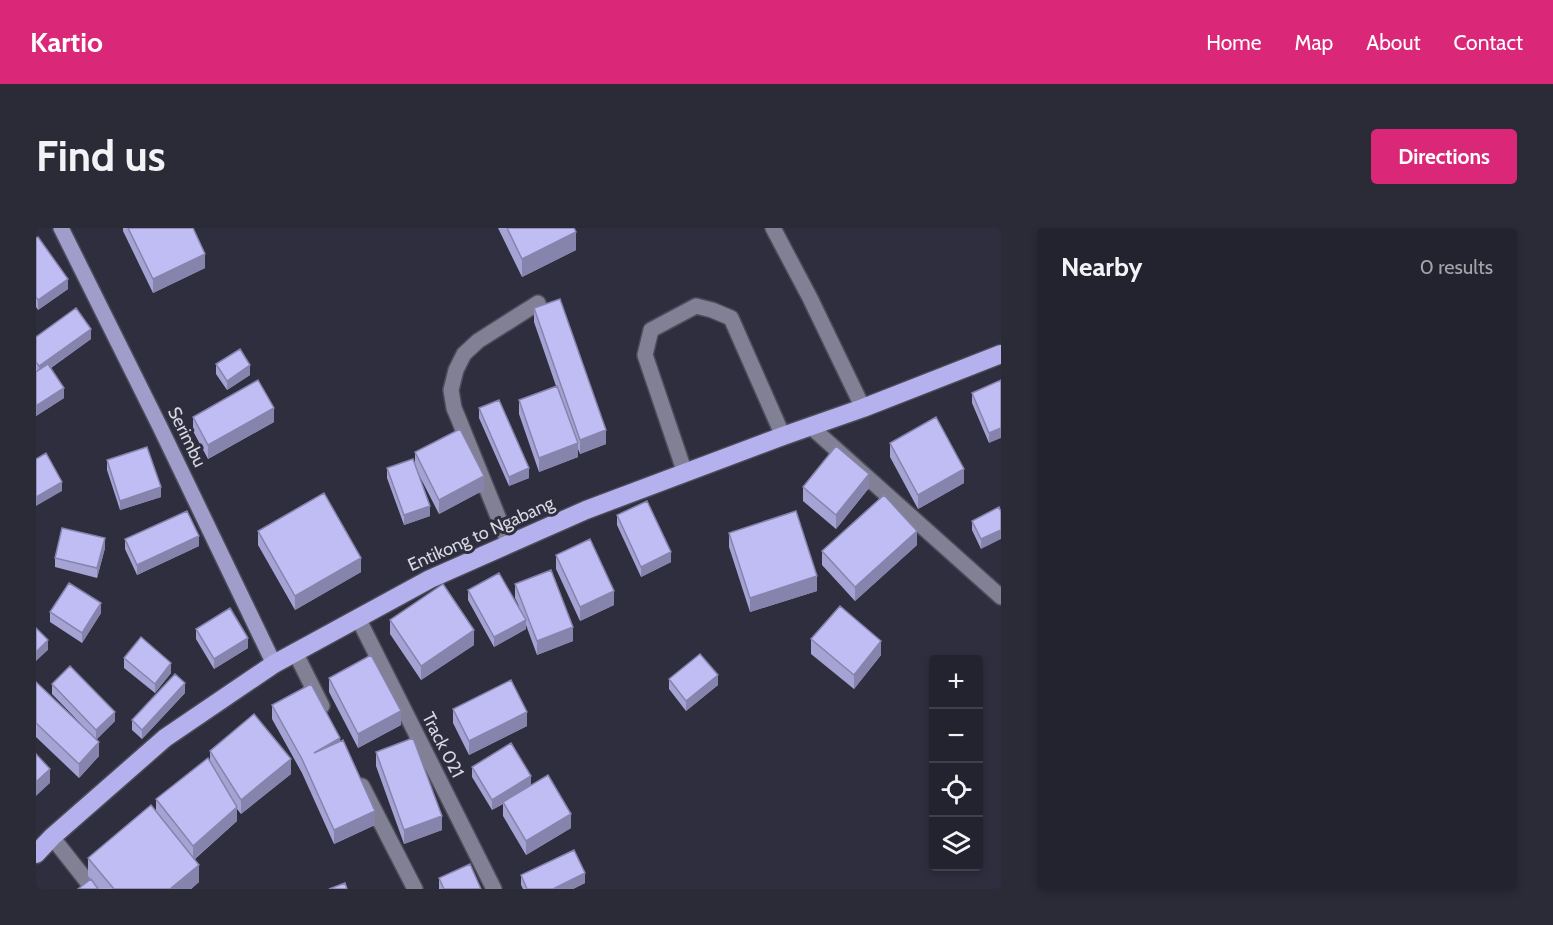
<!DOCTYPE html>
<meta charset="utf-8">
<style>
:root{--surface:#23222f;--page:#2b2a37;--text:#f1f3f6;--muted:#a3a4aa;--line:#403f4b;--accent:#db2777}
body{margin:0;font-family:Cabin,sans-serif;background:var(--page);color:var(--text)}
.controls{position:absolute;right:18px;bottom:18px;display:grid;overflow:hidden;border-radius:6px;box-shadow:0 3px 9px #0003}
.controls button{width:54px;height:54px;display:grid;place-items:center;padding:0;border:0;border-bottom:2px solid var(--line);background:var(--surface);color:var(--text);font:30px sans-serif}
.list{margin:0;padding:0;list-style:none}
h2{display:flex;justify-content:space-between;align-items:center;height:78px;margin:0;padding:0 24px;font-size:26px}
h2 small{font-size:20px;font-weight:400;color:var(--muted)}
.icon{flex:none;width:33px;height:33px;fill:none;stroke:currentColor;stroke-width:2;stroke-linecap:round;stroke-linejoin:round}
.map{position:relative;flex:none;width:965px;height:661px;overflow:hidden;border-radius:6px}
header{display:flex;align-items:center;gap:36px;box-sizing:border-box;height:84px;padding:0 30px;background:var(--accent);color:#fff}
header strong{font-size:28px}
nav{display:flex;gap:33px;margin-inline-start:auto;font-size:21px}
.intro{display:flex;align-items:center;justify-content:space-between;box-sizing:border-box;height:144px;padding:0 36px}
h1{margin:0;font-size:42px}
.button{padding:15px 27px;border-radius:6px;background:var(--accent);color:#fff;font-size:21px;font-weight:700}
main{display:flex;gap:36px;padding:0 36px}
aside{flex:1;background:var(--surface);border-radius:6px;box-shadow:0 3px 9px #0003}
.map>svg:first-child{display:block}
.lines{fill:none;stroke-linecap:round;stroke-linejoin:round}
.minor-casing{stroke:#4d4c5a;stroke-width:18}
.major-casing{stroke:#4d4c5a;stroke-width:18}
.highway-casing{stroke:#4d4c5a;stroke-width:21}
.minor{stroke:#818094;stroke-width:15}
.major{stroke:#a09dcb;stroke-width:15}
.highway{stroke:#b5b1ef;stroke-width:18}
.wall{fill:#a5a3d3}
.shaded-wall{fill:#8684ac}
.building{fill:#c0bdf5;stroke:#8684ac;stroke-width:1.5}
.labels{text-anchor:middle;stroke-width:6;stroke-linejoin:round;paint-order:stroke}
.street-label{font-size:18px;fill:#d8d8e3;stroke:#2f2e3f}
</style>
<header>
<strong>Kartio</strong>
<nav><a>Home</a><a>Map</a><a>About</a><a>Contact</a></nav>
</header>
<div class="intro"><h1>Find us</h1><a class="button">Directions</a></div>
<main>
<div class="map">
<svg width="965" height="661" viewBox="0 0 965 661">
<rect width="100%" height="100%" fill="#2f2e3f"/>
<g class="lines">
<defs>
<path id="minor" d="M737,0l37,70 53,110
M774,198l191,171
M649,245l-40,-118 6,-25 45,-24 16,4 19,8 52,118
M473,316l-50,-124 -5,-12 -3,-18 5,-20 8,-16 14,-13 60,-38
M322,390l136,271
M259,424l27,54
M326,558l53,103
M16,609l41,52"/>
<path id="major" d="M25,0l99,199 114,237"/>
<path id="highway" d="M0,626l16,-17 113,-99 109,-74 156,-85 156,-69 197,-74 80,-28 138,-54"/>
</defs>
<use href="#minor" class="minor-casing"/>
<use href="#major" class="major-casing"/>
<use href="#highway" class="highway-casing"/>
<use href="#minor" class="minor"/>
<use href="#major" class="major"/>
<use href="#highway" class="highway"/>
</g>
<path class="wall" d="M87,0h70l12,40 -52,25 -30,-62z
M462,0h76l2,22 -54,27z
M0,10l32,51 -30,21 -2,-3z
M498,80l72,136 -26,10 -2,-5v8l-39,15 -20,-58v-14l37,-14 -22,-64z
M0,109l55,2 -40,29 13,30 -28,18z
M180,136l34,11 -23,15 -11,-16z
M965,152l-12,63 -17,-40v-10z
M443,180l50,70 -20,8 -30,-68z
M157,189l81,5 -66,37 -15,-28z
M854,215l74,40 -46,26 -28,-52z
M379,224l69,38 -45,24 -21,-41 12,43 -26,9 -17,-47v-10l28,-4z
M71,232l54,37 -41,13 -13,-40z
M767,259l66,1 -33,41 -33,-28z
M963,279l-18,42 -9,-19v-9z
M581,287l54,47 -30,15 -24,-52z
M222,303l103,41 -66,38 -37,-65z
M693,305l88,58 -67,21 -21,-65z
M89,311l74,7 -62,29 -12,-26z
M881,317l-62,56 -33,-36v-14z
M69,320l-8,30 -42,-11v-9z
M520,327l58,50 -34,16 -24,-52z
M479,356l58,57 -36,14 -11,-30v4l-32,18 -26,-47v-10l51,16 -4,-8z
M14,384l51,1 -19,30 -32,-21z
M354,392l84,25 -53,35 -31,-46z
M160,401l52,19 -34,21 -18,-30z
M775,411l70,16 -27,34 -43,-35z
M88,430l47,15 -16,20 -31,-25z
M293,450l72,47 -43,23 -29,-56z
M633,451l49,6 -32,26 -17,-22z
M0,454l47,44 -31,-32v-10l63,37 -18,18 2,17 -20,22 -43,-41z
M149,465l-43,46 -10,-9v-10z
M236,477l68,37 35,83 -41,19 -32,-71 -30,-54z
M417,481l74,17 -58,29 -16,-32z
M174,523l81,23 -50,40 -4,-5v12l-42,38 4,23 -8,7h-92l-11,-13v-18l68,-46v-13l54,-37z
M340,524l66,78 -38,14 -28,-78z
M436,539l59,18 40,43 -45,27 -23,-39v-12l-11,6 -20,-33z
M485,647l64,8 -12,6h-50l-2,-4z
M403,650l42,11h-42z"/>
<path class="shaded-wall" d="M540,4v18l-54,27v-18z
M169,26v14l-52,25v-14z
M32,51v10l-30,21v-10z
M55,101v10l-52,37v-10z
M214,137v10l-23,15v-9z
M28,160v10l-28,18v-10z
M238,180v14l-66,37v-14z
M965,200v10l-12,5v-10z
M570,202v14l-26,10v-14z
M542,215v14l-39,15v-14z
M493,240v10l-20,8v-9z
M928,241v14l-46,26v-14z
M833,246v14l-33,41v-14z
M448,248v14l-45,24v-14z
M26,254v9l-26,15v-9z
M125,259v10l-41,13v-9z
M394,278v10l-26,9v-10z
M965,302v9l-20,10v-10z
M881,303v14l-62,56v-14z
M163,308v10l-62,29v-10z
M69,310v10l-8,30v-10z
M635,324v10l-30,15v-10z
M325,330v14l-66,38v-14z
M781,348v15l-67,21v-14z
M578,363v14l-34,16v-14z
M65,375v10l-19,30v-10z
M490,392v9l-32,18v-10z
M537,399v14l-36,14v-14z
M438,402v15l-53,35v-14z
M212,410v10l-34,21v-10z
M12,412v10l-12,11v-9z
M845,413v14l-27,34v-14z
M135,435v10l-16,20v-9z
M682,447v10l-32,26v-10z
M149,455v10l-43,46v-9z
M365,483v14l-43,23v-14z
M79,484v9l-19,19v-10z
M491,484v14l-58,29v-14z
M304,510v14l-26,1z
M63,514v14l-20,22v-14z
M255,531v15l-50,40v-14z
M14,541v14l-14,13v-14z
M495,548v10l-39,24v-10z
M201,579v14l-44,39v-14z
M339,583v14l-41,19v-14z
M535,586v14l-45,27v-14z
M406,588v14l-38,14v-14z
M163,637v17l-8,7h-21z
M549,645v10l-12,6h-20z"/>
<path class="building" d="M92,0h65l12,26 -52,25z
M471,0h67l2,4 -54,27z
M2,9l30,42 -30,21 -2,-3v-59z
M524,71l46,131 -26,10 -46,-132z
M40,80l15,21 -52,37 -3,-4v-25z
M204,121l10,16 -23,16 -11,-17z
M12,136l16,24 -28,18v-34z
M222,152l16,28 -66,37 -15,-28z
M965,152v48l-12,5 -17,-40z
M521,158l21,57 -39,15 -20,-58z
M463,172l30,68 -20,9 -30,-69z
M900,189l28,52 -46,26 -28,-52z
M424,201l24,47 -45,24 -24,-48z
M800,218l33,28 -33,41 -33,-28z
M111,219l14,40 -41,14 -13,-41z
M10,225l16,29 -26,15v-38z
M377,231l17,47 -26,9 -17,-47z
M288,265l37,65 -66,38 -37,-65z
M848,267l33,36 -62,56 -33,-36z
M611,273l24,51 -30,15 -24,-52z
M963,279l2,5v18l-20,9 -9,-18z
M151,283l12,25 -62,29 -12,-26z
M760,283l21,65 -67,22 -21,-65z
M26,300l43,10 -8,30 -42,-10z
M554,311l24,52 -34,16 -24,-52z
M515,342l22,57 -36,14 -22,-57z
M463,345l27,47 -32,17 -26,-47z
M33,355l32,20 -19,30 -32,-21z
M407,356l31,46 -53,36 -31,-46z
M804,378l41,35 -27,34 -43,-36z
M194,380l18,30 -34,21 -18,-30z
M0,400l12,12 -12,12z
M105,409l30,26 -16,21 -31,-26z
M664,426l18,21 -32,26 -17,-22z
M335,427l30,56 -43,23 -29,-56z
M34,438l45,46 -19,18 -44,-46z
M139,446l10,9 -43,47 -10,-10z
M475,452l16,32 -58,29 -16,-32z
M0,454l63,60 -20,22 -43,-41z
M275,456l29,54 -26,15 29,-13 32,71 -41,19 -32,-71 -30,-54z
M218,486l37,45 -50,41 -31,-49z
M377,510l29,78 -38,14 -28,-78z
M475,515l20,33 -39,24 -20,-33z
M0,526l14,15 -14,13z
M172,530l29,49 -44,39 -37,-47z
M512,547l23,39 -45,27 -23,-39z
M115,577l48,60 -29,24h-56l-26,-31z
M538,622l11,23 -32,16h-26l-6,-14z
M434,636l11,25h-37l-5,-11z
M55,651l7,10h-20z
M309,655l2,6h-18z"/>
<g class="labels">
<g class="street-label">
<text transform="translate(151 209) rotate(64)" y="6">Serimbu</text>
<text transform="translate(445 306) rotate(-24)" y="6">Entikong to Ngabang</text>
<text transform="translate(407 517) rotate(63)" y="6">Track 021</text>
</g>
</g>
</svg>
<div class="controls">
<button>+</button>
<button>−</button>
<button><svg class="icon" aria-label="locate" viewBox="0 0 24 24"><circle cx="12" cy="12" r="6"/><path d="M12 2v4M12 18v4M2 12h4M18 12h4"/></svg></button>
<button><svg class="icon" aria-label="layers" viewBox="0 0 24 24"><path d="M12 4l9 5-9 5-9-5zM3 14l9 5 9-5"/></svg></button>
</div>
</div>
<aside>
<h2>Nearby<small>0 results</small></h2>
<ul class="list">
</ul>
</aside>
</main>
